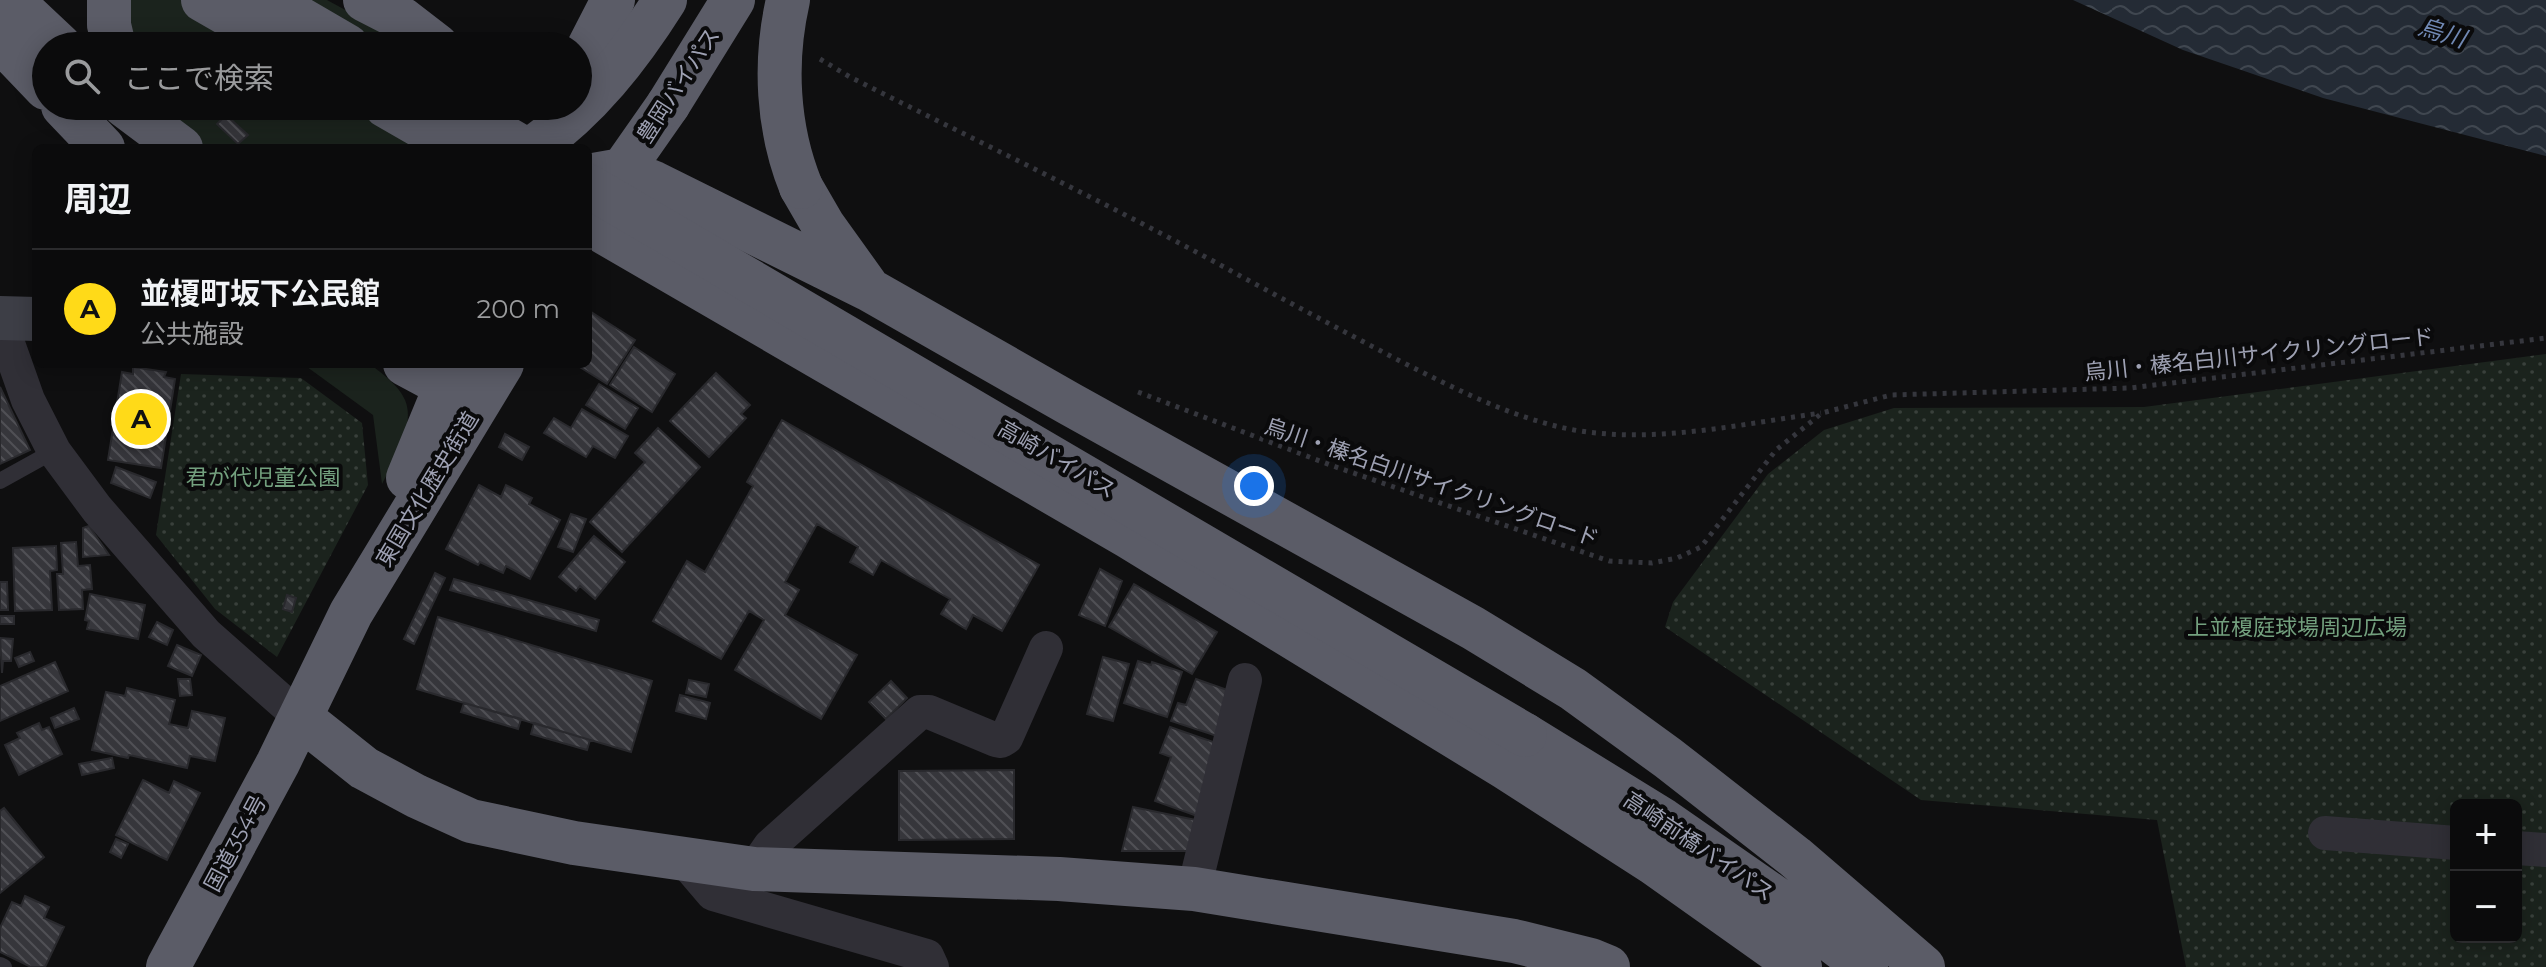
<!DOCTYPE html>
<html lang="ja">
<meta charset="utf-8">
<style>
:root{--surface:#0b0b0c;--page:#19191a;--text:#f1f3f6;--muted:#9a9b9d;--line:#2b2b2d;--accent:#ffda18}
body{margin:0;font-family:Montserrat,"Noto Sans JP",sans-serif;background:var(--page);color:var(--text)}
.controls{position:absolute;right:24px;bottom:24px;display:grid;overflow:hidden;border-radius:12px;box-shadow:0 4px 20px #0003}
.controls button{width:72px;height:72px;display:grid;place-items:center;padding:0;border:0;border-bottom:2px solid var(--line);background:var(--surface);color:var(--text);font:40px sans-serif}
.you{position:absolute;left:1254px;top:486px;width:28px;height:28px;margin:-20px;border:6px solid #fff;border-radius:50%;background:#1a73e8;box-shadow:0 0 0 12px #1a73e833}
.badge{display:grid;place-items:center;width:52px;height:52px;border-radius:50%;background:var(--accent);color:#111;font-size:26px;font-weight:700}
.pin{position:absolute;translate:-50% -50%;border:4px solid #fff;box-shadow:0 2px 8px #0006}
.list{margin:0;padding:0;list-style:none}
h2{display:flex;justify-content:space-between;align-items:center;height:104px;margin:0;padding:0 32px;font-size:34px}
h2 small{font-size:26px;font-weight:400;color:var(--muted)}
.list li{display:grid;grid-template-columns:52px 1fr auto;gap:24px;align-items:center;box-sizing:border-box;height:120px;padding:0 32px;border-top:2px solid var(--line)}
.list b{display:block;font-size:30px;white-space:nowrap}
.list p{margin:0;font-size:26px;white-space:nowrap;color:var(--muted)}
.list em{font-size:26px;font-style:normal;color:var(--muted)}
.icon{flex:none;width:44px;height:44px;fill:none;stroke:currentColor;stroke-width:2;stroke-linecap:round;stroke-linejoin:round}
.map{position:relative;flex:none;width:2546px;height:967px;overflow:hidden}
.search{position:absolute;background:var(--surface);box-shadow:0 4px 20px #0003;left:32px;top:32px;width:560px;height:88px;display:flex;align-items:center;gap:20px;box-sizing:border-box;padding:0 28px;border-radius:44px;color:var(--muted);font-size:30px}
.panel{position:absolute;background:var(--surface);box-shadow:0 4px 20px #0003;left:32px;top:144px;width:560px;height:224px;border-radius:12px}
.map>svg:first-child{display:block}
.grass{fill:#1b231d}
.park{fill:url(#park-dots);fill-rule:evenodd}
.water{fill:url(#water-waves)}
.building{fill:url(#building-back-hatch);stroke:#29292d;stroke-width:2}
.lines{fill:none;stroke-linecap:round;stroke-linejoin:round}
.path{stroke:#35363d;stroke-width:5;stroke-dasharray:4 6;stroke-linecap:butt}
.lane{stroke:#302f36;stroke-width:16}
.street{stroke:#302f36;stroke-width:34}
.secondary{stroke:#3d3e46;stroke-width:44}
.highway{stroke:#5b5c67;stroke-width:44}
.highway-bridge{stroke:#5b5c67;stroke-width:44}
.labels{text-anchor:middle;stroke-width:8;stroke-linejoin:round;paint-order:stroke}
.street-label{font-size:22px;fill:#9ea1b3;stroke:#0a0a0b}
.park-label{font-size:22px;fill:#73a07e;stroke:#0a0a0b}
.water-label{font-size:24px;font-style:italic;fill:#7088b3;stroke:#0a0a0b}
</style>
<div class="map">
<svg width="2546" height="967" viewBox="0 0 2546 967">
<defs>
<pattern id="park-dots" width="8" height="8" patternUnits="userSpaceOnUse" patternTransform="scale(2)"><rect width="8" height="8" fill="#1b231d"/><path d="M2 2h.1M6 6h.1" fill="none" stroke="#39403b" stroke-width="1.8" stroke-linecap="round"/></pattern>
<pattern id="water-waves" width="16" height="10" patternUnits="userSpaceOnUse" patternTransform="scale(2)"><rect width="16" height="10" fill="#242b35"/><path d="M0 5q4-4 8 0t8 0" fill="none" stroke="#404750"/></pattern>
<pattern id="building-back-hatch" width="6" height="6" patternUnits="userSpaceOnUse" patternTransform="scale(2)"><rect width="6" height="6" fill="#36363b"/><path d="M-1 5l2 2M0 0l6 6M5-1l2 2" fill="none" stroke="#505055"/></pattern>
</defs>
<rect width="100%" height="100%" fill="#0f0f10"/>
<path class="grass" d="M120,0h207l85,46h-286z
M145,106h287l-14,42h-255z
M303,364h67c12,10 28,20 35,36 11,25 -12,63 -23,84l-9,-69z"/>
<path class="park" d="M2546,354v613h-360l-29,-147 -236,-20 -256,-173 8,-25 95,-128 56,-44 70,-22 250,-1zM2456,805h60v132h-60z
M181,374l120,4 61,45 6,62 -91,172 -62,-48 -59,-74z"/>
<path class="water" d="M2073,0h473v156l-223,-58 -140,-48z"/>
<path class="building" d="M226,115l22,20 -10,9 -21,-20z
M588,310l47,30 -28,44 -32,-20h13z
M634,347l41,27 -23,38 -42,-27z
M133,367l33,5 -2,5 11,2 -14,89 -53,-8 14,-88 11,2z
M716,373l34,32 -9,9 5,4 -37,39 -39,-36z
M599,384l39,24 -13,21 -39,-24z
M0,387l30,63 -30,14z
M582,409l46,27 -13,22 -22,-12 -7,11 -42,-24 10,-15 17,10z
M782,420l257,145 -37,66 -29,-16 -7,14 -25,-15 9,-15 -69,-39 -8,15 -23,-13 8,-15 -41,-23 -32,58 14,8 -14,25 72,40 -36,64 -86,-49 29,-50 -15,-9 -28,48 -68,-38 34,-60 18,11 48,-86 -6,-4z
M658,428l42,39 -78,85 -32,-30 55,-60 -10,-9z
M505,434l24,13 -7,13 -23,-13z
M116,467l40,15 -6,16 -39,-15z
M479,485l22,12 5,-12 26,13 -3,6 31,16 -30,59 -24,-13 -3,7 -23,-11 -2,3 -32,-16z
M571,514l15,5 -13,33 -15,-5z
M89,526l20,29 -26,2v-29z
M594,536l31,26 -30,37 -15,-13 -4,5 -17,-14z
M76,542l2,24 12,-1 2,24 -10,1 1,19 -24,1 -2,-36h6l-2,-31z
M56,546l1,24 -7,1 2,39 -37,1 -2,-63z
M1100,569l22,12 -17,45 -26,-11z
M435,573l10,5 -31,66 -10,-5z
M454,579l145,41 -3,11 -146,-41z
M0,582h7l1,28h-8z
M1134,584l83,48 -25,42 -83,-47z
M90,594l55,11 -7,34 -51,-10 2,-8 -4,-1z
M287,595l9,3 -4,14 -9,-3z
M0,616h14v8h-14z
M438,617l214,64 -21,71 -214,-63z
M157,622l16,8 -6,15 -18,-8z
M0,638l13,1 -2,22h-8l-1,12z
M177,645l24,10 -9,21 -24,-10z
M30,652l4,9 -15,6 -4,-9z
M1103,657l26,7 -16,57 -26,-7z
M1138,661l13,4 1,-3 30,10 -15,45 -43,-14z
M55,662l13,29 -68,30v-35z
M178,679h12l2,16 -12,1z
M1196,679l43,15 -16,44 -52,-17 7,-18 8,2z
M689,680l20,4 -3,13 -20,-4z
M891,681l16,17 -21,21 -17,-17z
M127,688l48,12 -6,24 19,4 4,-17 33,7 -10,43 -25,-5 -3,12 -58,-13 -1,3 -36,-8 14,-58 19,4z
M680,695l30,8 -4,16 -30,-8z
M464,703l57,16 -3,10 -57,-17z
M74,708l5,11 -24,9 -4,-10z
M39,723l3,7 7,-3 13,27 -43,21 -14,-30 15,-7 -3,-5z
M534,723l56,17 -3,10 -56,-16z
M1170,727l52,18 -25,71 -42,-15 16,-44 -11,-4z
M112,758l2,10 -32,7 -3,-11z
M1014,770v69l-115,1v-69z
M143,780l26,13 5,-12 26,12 -33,67 -51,-25z
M1133,807l63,13 -7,31h-67z
M4,808l40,49 -44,36v-82z
M116,839l12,5 -7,14 -11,-6z
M25,896l24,11 -5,11 20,9 -19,40h-14l-31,-15v-24l12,-26 9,4z"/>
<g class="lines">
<path class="path" d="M820,59l30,18c121,61 244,120 363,184 62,34 124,67 187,100 56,28 111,57 174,69 81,14 167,-6 247,-17
M1138,392l195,74 276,95 43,2 25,-5 24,-11 75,-97 46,-37 69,-18 239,-7 416,-50"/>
<path class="lane" d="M0,481l54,-30
M0,965l4,2"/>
<path class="street" d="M0,321l28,79 26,51 43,58 109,125 95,84
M2325,833l131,10
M2516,848l30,2
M684,860l29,34 214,62 5,11
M754,869l16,-23 150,-134h9l67,28 5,1 5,-3 40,-90
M1194,889l51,-209"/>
<path class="secondary" d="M0,318l36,1"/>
<path class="highway" d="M11,0l49,46
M109,0v25l5,21
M203,0l80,46
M268,0l79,46
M365,0l37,19 35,27
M0,40l46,48
M578,68l35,-68
M63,106l40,42
M588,176l34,-6 32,13 214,106 202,115 403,224 100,61 95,69 127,99 128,110
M801,187l22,38 43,60
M605,195l63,-90
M588,223l541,314 377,231 149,96 145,103
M405,364l41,22 24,-15
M408,478l47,-114
M301,718l63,50 52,28 55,25 103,22 180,26 305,10 135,10 320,52 77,19 17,7
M1525,735l138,85 118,82 85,65
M168,967l110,-204 73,-150 151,-249"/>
<path class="highway-bridge" d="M788,0c-14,61 -11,128 13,187
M668,105l65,-105
M125,106l56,42
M386,106l73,42
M451,106l72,42
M533,148c56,-40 96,-91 132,-148
M588,186l937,549"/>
</g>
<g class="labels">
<g class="street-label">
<text transform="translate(678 85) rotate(-57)" y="8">豊岡バイパス</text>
<text transform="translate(2259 354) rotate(-6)" y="8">烏川・榛名白川サイクリングロード</text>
<text transform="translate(1057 459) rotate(30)" y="8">高崎バイパス</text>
<text transform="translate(1432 482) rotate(19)" y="8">烏川・榛名白川サイクリングロード</text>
<text transform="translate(427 489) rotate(-59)" y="8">東国文化歴史街道</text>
<text transform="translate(235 843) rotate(-62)" y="8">国道354号</text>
<text transform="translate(1699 846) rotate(34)" y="8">高崎前橋バイパス</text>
</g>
<g class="park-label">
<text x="263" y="485">君が代児童公園</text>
<text x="2297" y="635">上並榎庭球場周辺広場</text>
</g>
<g class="water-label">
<text transform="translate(2442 33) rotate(17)" y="8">烏川</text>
</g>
</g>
</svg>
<div class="controls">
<button>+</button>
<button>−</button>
</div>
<div class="you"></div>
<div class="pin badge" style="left:141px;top:419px">A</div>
<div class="search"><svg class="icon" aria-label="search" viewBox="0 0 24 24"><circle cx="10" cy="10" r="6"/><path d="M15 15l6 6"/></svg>ここで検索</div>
<section class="panel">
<h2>周辺<small></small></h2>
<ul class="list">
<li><span class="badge">A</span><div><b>並榎町坂下公民館</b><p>公共施設</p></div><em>200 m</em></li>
</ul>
</section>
</div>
